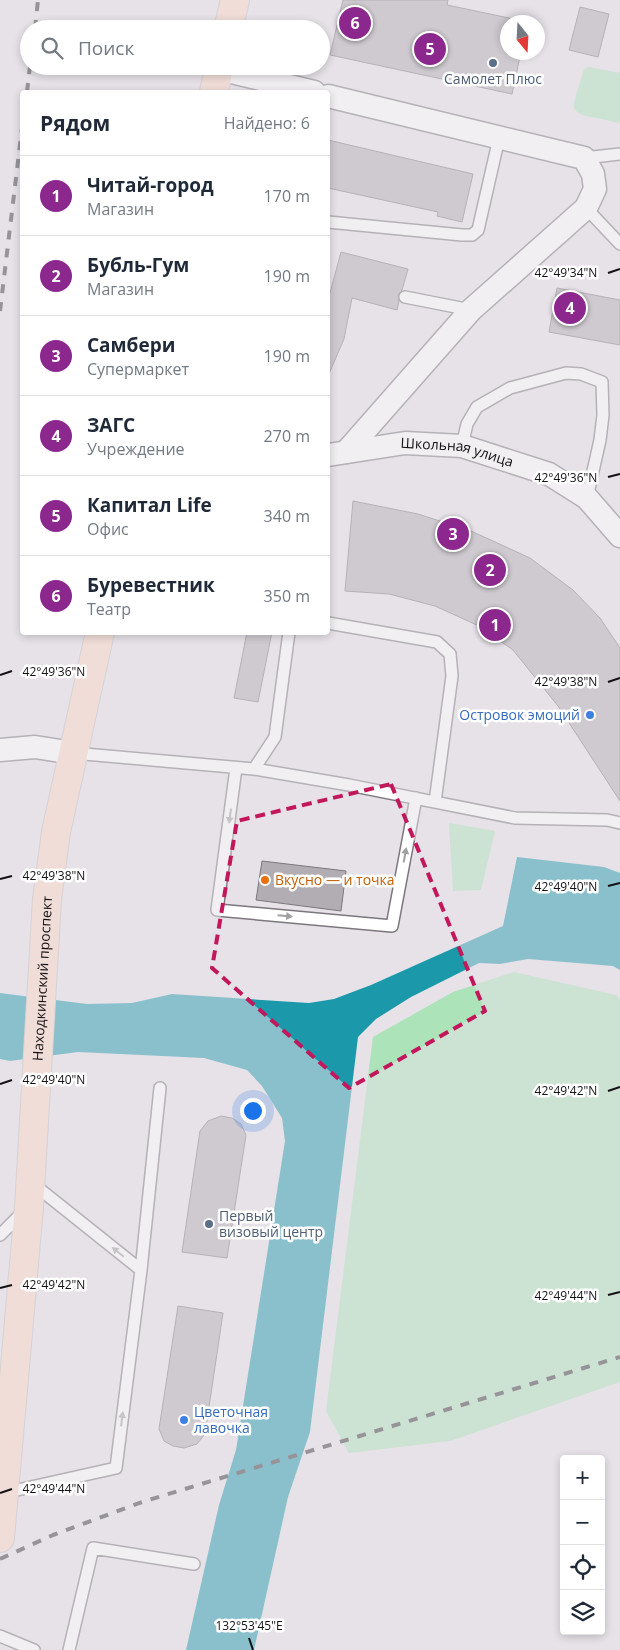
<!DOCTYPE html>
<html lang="ru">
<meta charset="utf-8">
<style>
:root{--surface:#fff;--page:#f2f2f3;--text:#1f2937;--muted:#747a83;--line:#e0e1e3;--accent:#8c278e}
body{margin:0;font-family:"Open Sans",sans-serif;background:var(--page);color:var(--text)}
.controls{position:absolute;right:15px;bottom:15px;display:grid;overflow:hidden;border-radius:5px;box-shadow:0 2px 8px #0003}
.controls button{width:45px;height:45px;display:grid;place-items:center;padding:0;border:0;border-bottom:1px solid var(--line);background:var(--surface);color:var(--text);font:25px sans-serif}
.compass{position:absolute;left:500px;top:15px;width:45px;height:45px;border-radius:50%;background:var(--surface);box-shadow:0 2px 8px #0003;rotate:162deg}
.you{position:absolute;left:252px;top:1110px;width:18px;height:18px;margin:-12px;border:4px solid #fff;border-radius:50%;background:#1a73e8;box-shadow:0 0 0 8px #1a73e833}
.badge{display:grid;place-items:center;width:32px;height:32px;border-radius:50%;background:var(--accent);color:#fff;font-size:16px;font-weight:700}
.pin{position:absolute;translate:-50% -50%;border:2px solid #fff;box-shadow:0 1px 5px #0006}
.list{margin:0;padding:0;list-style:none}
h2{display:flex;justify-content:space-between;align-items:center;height:65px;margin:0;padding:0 20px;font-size:21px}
h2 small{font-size:16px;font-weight:400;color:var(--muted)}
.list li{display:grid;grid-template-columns:32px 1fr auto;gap:15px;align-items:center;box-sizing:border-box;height:80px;padding:0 20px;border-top:1px solid var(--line)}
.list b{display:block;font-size:19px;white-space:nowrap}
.list p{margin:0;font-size:16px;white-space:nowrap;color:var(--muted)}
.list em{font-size:16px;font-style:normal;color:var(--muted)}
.icon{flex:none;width:28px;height:28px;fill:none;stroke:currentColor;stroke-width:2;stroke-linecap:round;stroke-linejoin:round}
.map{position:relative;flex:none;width:620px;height:1650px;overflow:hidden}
.search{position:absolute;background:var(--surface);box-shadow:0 2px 8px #0003;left:20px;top:20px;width:310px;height:55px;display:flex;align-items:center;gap:12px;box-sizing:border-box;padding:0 18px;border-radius:28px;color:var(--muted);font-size:19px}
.panel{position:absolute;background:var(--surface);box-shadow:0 2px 8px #0003;left:20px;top:90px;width:310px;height:545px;border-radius:5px}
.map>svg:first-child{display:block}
.green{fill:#ade3b8}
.water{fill:#1c98ab}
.building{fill:#b1adb3;stroke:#7b777d}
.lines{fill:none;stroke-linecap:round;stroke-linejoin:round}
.lane-casing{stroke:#7b777d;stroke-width:14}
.street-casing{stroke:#7b777d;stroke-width:25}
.primary-casing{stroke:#c2c1c2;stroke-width:30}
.lane{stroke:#fff;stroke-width:11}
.street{stroke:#fff;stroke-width:22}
.primary{stroke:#fcd7c5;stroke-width:28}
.rail{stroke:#39373a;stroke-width:4;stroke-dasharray:9 9;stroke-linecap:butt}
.oneway{fill:#a1a0a1}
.marked{fill:none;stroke:#c2185b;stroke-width:4;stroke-dasharray:10 6;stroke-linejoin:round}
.ticks{fill:none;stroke:#131114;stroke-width:2}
.service-dot{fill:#5c6f8a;stroke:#fff;stroke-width:2}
.shop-dot{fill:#3f7fe0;stroke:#fff;stroke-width:2}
.food-dot{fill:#e8710a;stroke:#fff;stroke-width:2}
.labels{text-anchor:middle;stroke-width:5;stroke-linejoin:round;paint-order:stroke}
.service-label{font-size:14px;fill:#4e5e75;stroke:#fff}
.street-label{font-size:14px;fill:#131114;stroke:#fff}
.shop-label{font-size:14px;fill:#366cbe;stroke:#fff;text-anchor:end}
.food-label{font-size:14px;fill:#c56008;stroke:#fff;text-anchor:start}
.ticks-label{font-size:12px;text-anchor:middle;fill:#131114;stroke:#fff;stroke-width:5;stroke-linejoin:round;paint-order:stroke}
</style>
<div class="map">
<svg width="620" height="1650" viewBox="0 0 620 1650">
<rect width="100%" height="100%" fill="#e6e2e8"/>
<path class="green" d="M589,67l31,6v50l-38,-8c-4,-2 -8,-5 -8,-9 0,-7 8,-29 10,-37z
M449,823l46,8 -14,59 -28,1z
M514,972l102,23 4,4v383l-170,59 -101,12 -23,-42 47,-374 80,-45z"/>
<path class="water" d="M517,857l87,10 16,6v97l-7,-4 -85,-7 -28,5 -21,-1 -68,34 -35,22 -18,18 -48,395 -22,65 -34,153h-68l33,-145 17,-55 49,-309 -3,-23 -20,-32 -15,-16 -43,-12 -126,-6 -68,9 -10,-2v-66l87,11 45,-1 40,-9 137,9 25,-4 37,-14 132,-59z"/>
<path class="building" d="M343,0h105l-1,5 81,17h-20v30h13l-9,42 -182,-39z
M580,7l29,7 -11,43 -29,-7z
M328,140l145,34 -11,48 -25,-6 1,-4 -110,-24z
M341,252l67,17 -6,21 -4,5 1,6 -2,9 -45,-12 -8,41 -16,37v-83h2z
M557,288l63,12v45l-71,-13z
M353,501l65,13 53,17 59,27 43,32 27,28 20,30v153l-62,-95 -45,-56 -34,-24 -44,-20 -46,-12 -44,-3z
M247,632h25l-14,70 -24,-4z
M262,861l84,10 -5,40 -85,-11z
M221,1116l11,2 9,6 5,11 -19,123 -45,-6 18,-121 8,-10z
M178,1306l45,7 -18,121 -8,10 -13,4 -11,-2 -9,-5 -5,-12z"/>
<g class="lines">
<defs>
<path id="lane" d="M584,158l36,-4
M586,208l34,36
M328,222l134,13h10l6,-5 21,-92
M405,297l66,13
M462,446l5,-22 10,-17 33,-19 56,-15 15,1 21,8 1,33 -3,25 -13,58
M328,623l109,19 13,12 2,22 -17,126
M73,753l181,16 21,-32 14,-105
M236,768l-19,142 175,16 24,-128
M254,769l95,16 166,33 92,2 13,3
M0,1235l24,-24
M141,1270l19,-182
M4,1493l112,-25 25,-198 -109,-87
M0,1636l34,14
M69,1650l24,-102 101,16"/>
<g id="street">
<path d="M219,69l95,23"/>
<path d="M328,96l256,62 9,16 2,15 -9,19 -115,102 -125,142"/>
<path id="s1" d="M328,455l77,-12 57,3 87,28 38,24 33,38"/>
<path d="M0,750l35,-3 38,6"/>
</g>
<g id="primary">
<path d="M228,29l7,-29"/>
<path d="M214,92l5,-26"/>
<path id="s2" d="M0,1538l29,-331 18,-308 9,-67 44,-200"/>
</g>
</defs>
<use href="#lane" class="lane-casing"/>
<use href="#street" class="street-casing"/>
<use href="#primary" class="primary-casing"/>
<use href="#lane" class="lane"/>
<use href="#street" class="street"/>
<use href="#primary" class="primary"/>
<path class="rail" d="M35,29l3,-29
M27,92l3,-26
M0,311l22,-183
M0,1559l53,-24 89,-33 478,-145"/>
</g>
<defs><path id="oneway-solid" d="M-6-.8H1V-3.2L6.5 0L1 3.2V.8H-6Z" transform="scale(1.25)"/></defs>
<g class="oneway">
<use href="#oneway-solid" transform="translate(230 816) rotate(98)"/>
<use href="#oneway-solid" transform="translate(405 855) rotate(-80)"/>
<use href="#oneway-solid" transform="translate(285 916) rotate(5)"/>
<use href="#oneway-solid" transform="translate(118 1252) rotate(-141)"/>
<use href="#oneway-solid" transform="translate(122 1419) rotate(-83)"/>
</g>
<path d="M0 0H620V1650H0ZM391,784l94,227 -136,77 -137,-120 25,-147z" fill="#e6e2e8" fill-opacity=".55" fill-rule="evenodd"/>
<path class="marked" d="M391,784l94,227 -136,77 -137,-120 25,-147z"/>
<path class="ticks" d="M608,273l12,-4M608,477l12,-3M0,675l12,-4M608,682l12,-4M0,879l12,-3M608,886l12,-3M0,1084l12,-4M608,1091l12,-4M0,1288l12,-3M608,1295l12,-3M0,1493l12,-4M249,1638l4,12"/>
<g class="service-dot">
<circle cx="493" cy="63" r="5"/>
<circle cx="209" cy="1224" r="5"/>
</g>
<g class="shop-dot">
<circle cx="590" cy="715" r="5"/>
<circle cx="184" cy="1420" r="5"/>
</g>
<circle class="food-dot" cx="265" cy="880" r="5"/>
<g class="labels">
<g class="service-label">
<text x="493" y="84">Самолет Плюс</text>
<text x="219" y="1221" text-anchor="start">Первый<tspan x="219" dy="16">визовый центр</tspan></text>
</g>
<g class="street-label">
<text dy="5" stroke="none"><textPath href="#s1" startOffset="131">Школьная улица</textPath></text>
<text dy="5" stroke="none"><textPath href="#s2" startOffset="561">Находкинский проспект</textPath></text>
</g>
<g class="shop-label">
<text x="580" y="720">Островок эмоций</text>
<text x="194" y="1417" text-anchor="start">Цветочная<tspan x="194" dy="16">лавочка</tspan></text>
</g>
<g class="food-label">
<text x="275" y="885">Вкусно — и точка</text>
</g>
</g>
<g class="ticks-label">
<text x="566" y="277">42°49'34"N</text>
<text x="566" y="482">42°49'36"N</text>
<text x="54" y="676">42°49'36"N</text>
<text x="566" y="686">42°49'38"N</text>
<text x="54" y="880">42°49'38"N</text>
<text x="566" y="891">42°49'40"N</text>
<text x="54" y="1084">42°49'40"N</text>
<text x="566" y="1095">42°49'42"N</text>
<text x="54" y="1289">42°49'42"N</text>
<text x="566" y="1300">42°49'44"N</text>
<text x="54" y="1493">42°49'44"N</text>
<text x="249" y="1630">132°53'45"E</text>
</g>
</svg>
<div class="controls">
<button>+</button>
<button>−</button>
<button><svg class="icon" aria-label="locate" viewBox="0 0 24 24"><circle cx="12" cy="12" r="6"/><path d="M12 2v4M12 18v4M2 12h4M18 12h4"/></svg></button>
<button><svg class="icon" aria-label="layers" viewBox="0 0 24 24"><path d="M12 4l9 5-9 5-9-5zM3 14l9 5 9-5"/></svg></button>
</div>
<svg class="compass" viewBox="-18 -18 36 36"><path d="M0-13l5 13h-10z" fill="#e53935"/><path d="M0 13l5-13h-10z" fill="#747a83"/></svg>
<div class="you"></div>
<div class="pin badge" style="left:495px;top:625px">1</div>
<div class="pin badge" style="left:490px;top:570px">2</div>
<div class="pin badge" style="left:453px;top:534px">3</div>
<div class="pin badge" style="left:570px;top:308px">4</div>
<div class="pin badge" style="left:430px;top:49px">5</div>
<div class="pin badge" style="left:355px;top:23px">6</div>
<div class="search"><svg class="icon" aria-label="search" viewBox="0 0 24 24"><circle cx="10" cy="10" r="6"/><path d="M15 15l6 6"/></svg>Поиск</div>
<section class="panel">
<h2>Рядом<small>Найдено: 6</small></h2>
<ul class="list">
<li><span class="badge">1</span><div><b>Читай-город</b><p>Магазин</p></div><em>170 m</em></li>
<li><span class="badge">2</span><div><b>Бубль-Гум</b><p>Магазин</p></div><em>190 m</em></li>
<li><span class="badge">3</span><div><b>Самбери</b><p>Супермаркет</p></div><em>190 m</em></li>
<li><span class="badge">4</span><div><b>ЗАГС</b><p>Учреждение</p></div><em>270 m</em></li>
<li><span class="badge">5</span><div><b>Капитал Life</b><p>Офис</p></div><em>340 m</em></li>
<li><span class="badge">6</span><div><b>Буревестник</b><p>Театр</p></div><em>350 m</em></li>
</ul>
</section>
</div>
